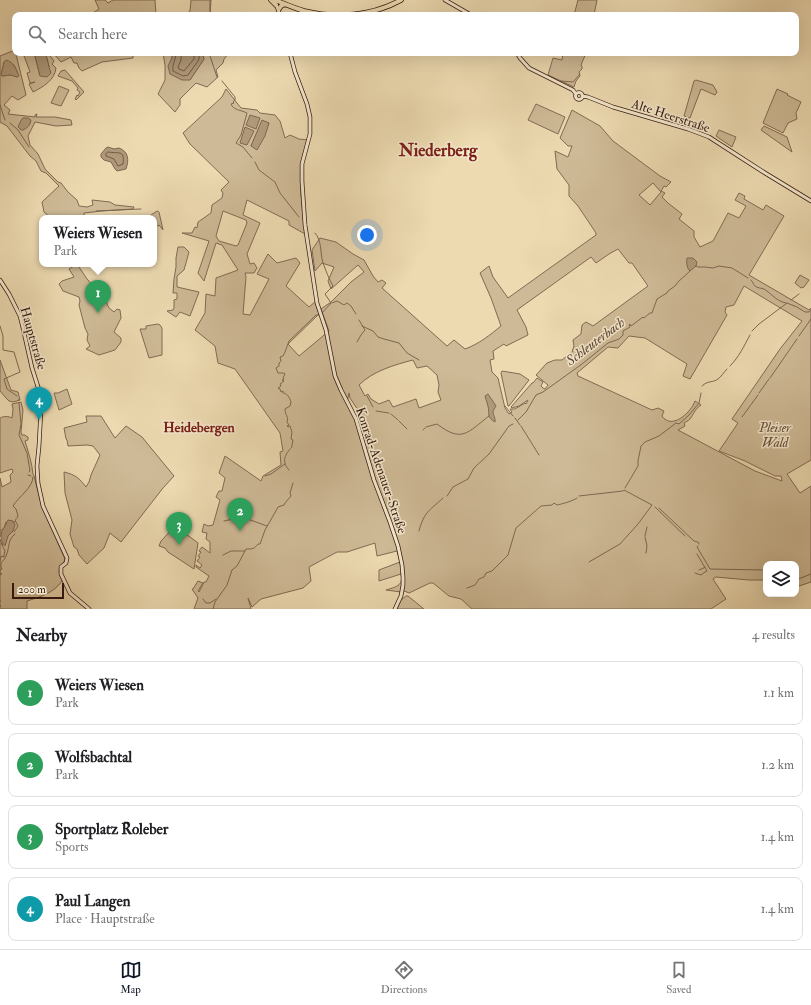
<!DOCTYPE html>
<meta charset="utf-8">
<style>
:root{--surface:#fff;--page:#f2f2f2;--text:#202124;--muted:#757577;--line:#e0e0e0;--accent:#111827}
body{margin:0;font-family:"IM FELL Double Pica",serif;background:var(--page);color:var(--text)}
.controls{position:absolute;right:12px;bottom:12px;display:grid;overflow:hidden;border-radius:8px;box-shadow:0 4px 16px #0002}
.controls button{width:36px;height:36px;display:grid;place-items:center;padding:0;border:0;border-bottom:1px solid var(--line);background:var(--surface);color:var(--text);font:20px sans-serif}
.scale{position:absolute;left:12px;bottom:10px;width:52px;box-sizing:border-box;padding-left:4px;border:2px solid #371b10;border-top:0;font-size:11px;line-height:14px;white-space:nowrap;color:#371b10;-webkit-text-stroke:3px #f3e7cc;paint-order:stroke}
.you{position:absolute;left:367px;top:235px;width:14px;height:14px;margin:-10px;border:3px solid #fff;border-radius:50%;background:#1a73e8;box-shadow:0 0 0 6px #1a73e833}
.badge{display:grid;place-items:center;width:26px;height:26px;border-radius:50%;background:var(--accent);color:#fff;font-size:13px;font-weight:700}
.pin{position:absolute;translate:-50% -33px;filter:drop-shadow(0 1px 2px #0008)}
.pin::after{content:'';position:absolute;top:21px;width:14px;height:12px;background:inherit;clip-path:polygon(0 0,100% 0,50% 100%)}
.popup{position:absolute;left:39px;top:215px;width:118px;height:52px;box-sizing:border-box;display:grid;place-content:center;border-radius:8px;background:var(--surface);filter:drop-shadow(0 1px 3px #0005);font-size:13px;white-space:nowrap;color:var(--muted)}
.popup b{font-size:15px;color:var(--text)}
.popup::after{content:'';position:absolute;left:50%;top:100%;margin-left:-8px;border:8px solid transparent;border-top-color:var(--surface)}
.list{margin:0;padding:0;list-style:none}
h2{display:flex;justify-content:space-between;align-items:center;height:52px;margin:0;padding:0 16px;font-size:17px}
h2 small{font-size:13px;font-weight:400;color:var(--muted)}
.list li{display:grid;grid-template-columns:26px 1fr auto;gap:12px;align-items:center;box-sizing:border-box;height:64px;margin:0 8px 8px;padding:0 8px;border:1px solid var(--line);border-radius:8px}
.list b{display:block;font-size:15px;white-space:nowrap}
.list p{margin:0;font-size:13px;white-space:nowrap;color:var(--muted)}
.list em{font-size:13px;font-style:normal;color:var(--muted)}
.icon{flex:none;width:22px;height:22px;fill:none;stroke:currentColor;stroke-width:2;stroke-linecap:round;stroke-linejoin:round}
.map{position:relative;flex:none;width:811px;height:609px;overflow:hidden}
.search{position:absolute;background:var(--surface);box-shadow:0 4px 16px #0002;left:12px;right:12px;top:12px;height:44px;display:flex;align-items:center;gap:10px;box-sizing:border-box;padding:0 14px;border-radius:8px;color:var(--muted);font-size:15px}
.sheet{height:340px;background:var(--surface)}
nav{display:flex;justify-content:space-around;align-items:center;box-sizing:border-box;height:56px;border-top:1px solid var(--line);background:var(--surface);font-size:11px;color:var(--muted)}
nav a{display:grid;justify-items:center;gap:2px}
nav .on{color:var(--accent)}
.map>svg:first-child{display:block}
.green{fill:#ceba96;stroke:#826a53;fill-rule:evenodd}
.water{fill:#af997a;stroke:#7f6750}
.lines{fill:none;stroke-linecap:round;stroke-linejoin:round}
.shore{stroke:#735a45;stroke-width:1}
.stream{stroke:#7f6750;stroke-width:1}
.secondary-casing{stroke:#371b10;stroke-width:4.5}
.primary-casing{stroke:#371b10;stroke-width:5.5}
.secondary{stroke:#f3e7cc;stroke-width:3}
.primary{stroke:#eddab1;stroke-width:4}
.labels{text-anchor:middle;stroke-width:3;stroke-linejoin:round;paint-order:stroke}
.street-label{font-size:13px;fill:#371b10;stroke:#f3e7cc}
.park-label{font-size:13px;font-style:italic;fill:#644b38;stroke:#f3e7cc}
.water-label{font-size:14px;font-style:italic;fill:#614735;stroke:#f3e7cc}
.neighbourhood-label{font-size:14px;font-weight:bold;fill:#7a1f14;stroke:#f3e7cc}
.district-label{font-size:17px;font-weight:bold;fill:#7a1f14;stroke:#f3e7cc}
</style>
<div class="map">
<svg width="811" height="609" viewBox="0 0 811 609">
<rect width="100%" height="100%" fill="#eddab1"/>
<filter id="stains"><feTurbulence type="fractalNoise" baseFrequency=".005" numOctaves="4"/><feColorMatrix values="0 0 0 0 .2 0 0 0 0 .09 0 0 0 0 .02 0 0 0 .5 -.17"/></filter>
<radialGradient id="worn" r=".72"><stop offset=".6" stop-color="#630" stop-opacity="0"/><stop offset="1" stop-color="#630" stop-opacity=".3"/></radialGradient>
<path class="green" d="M95,0h10l3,3 5,-3h42l1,15h-66l9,-6z
M191,0h20l-1,15h-35v-1l10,1 5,-4z
M578,0h19l-3,15h-20z
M15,50l11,45 -8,5 -6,-4 -8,9 6,5 -2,4 27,3v-2l2,-1 -1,3h19l16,3 1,5 -16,1 -21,-4 -7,14 2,9 8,9 7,15 13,13 3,1 7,9 9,8 2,6 8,1 6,-2 -1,-5 18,2 5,3 19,2 -1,2 -31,2 -18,2v5h-33l-7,-6 -2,-10 17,-16 -13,-13 -5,-2 -5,-10 -6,-5 -23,-30 -7,-4v-66zM4,62l10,3 4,9 -1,3 -6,-2 -9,1 -1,-1z
M23,53h12v3l5,20 9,-9 -2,-9 -2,-5h3l6,8 -2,3 4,4c-1,12 -13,19 -23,24l-4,-8 6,-2 -5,1 -3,-10 3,-1z
M53,53h80v5l-31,4 -20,9 -3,-3 -2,-5h-3l-3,-6 -10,5z
M163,53h9v5l-3,8 21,14 14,-21 -2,-6h-1h28l-5,6 -1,4 -7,7 2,7 -11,10 -11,-4 -16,16v6l-5,7 -17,-18 7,-14v-15z
M563,53h23l-5,12 1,1v3l-3,3 1,4 -4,5 -2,6 -26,-12 5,-17 9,2z
M65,70l19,22 -8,8 -1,-1 2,-4 1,1 2,-4 -3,-2 1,-2 -6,-7 -14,-5 3,-5z
M696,80l17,5 4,7 -2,3 -14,-6 -11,29 -6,-2 10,-35z
M59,86l10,4 -8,16 -10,-3z
M226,89l15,19 16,2 3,3 15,2 5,6 5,17 5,-3 9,4 9,1 -7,22v33l4,39 -16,-9v-4l-42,-21 -4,15 17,8 -13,31 3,10 4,-1 3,5 -3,5h-9l1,4 -3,37 7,1 19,-36 -12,-5 11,-20 9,9 19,-5 4,5 -14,23 23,21 6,-5 4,12 -31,30 11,12 30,-25 -8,-22 10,-7 20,-20 13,-10 -6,-7 -27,24 -3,-8 6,-14 -12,-4 -7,8 -3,-21 8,-12 16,4 17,12 11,6 9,16 5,6 4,-2 4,3 -4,5 65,58 7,-6 11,9c14,-5 25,-14 36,-23l-10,-28 -11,-25 9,-7 4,11 15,21 88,-63v-2l-18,-27 -9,-10v-11l-12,-16 -2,-18 13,6 4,-11h-4l-8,-8 12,-28 28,16 13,15 47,35 11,6 -5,5 -2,-1 -3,5 4,2 -3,4 6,6 14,11 -3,5 15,12v6l6,10 13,-6 15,-28 11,5 7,-12 -11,-6 4,-7 6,3 -1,3 19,11 3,-5 18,11 -35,59 60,35 2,-2v152l-24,14 13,19 11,-7v96l-15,5v-23h-30v16h-17l-33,-3 -3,2 13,20 -15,10h-239l-11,-10 -12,-3 -16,-13h-3l-21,10 -7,-3 -1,2 -15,-2c9,-3 18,-4 15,-16l-22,7v-11l21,-8 -3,-11 -20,5 -2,-13 -28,9h-10l-28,15 2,14 -8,7 -42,11 -9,8 -4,-9 3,11h-57l4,-11 -6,-9h1l5,-8 5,2 -5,8 1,1 5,-10h2l3,-6 -13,-9v-2l4,3 2,-3 -5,-4 3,-4 -2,-1 3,-4 -2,-1 3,-4 8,6v-11l-4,-3 1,-6 -5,-1 2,-8 4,2 5,-1 7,-25 -4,-3 3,-6h3l3,-13 -6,-5 6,-17 36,25 2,-5 18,-11 -1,-13 3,-1 -3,-18 -45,-64 -17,-6 -3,-17 -20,-16 10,-17 1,-19 9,2 1,-18 22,-8 -16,-25 -6,-2 -12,38 -6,-8 11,-32 -27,-8h10l3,-6 2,1 1,-6 13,-9 1,-8 10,-7 1,-5 -2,-3 8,-8 -39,-38 -7,-11 39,-36zM262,121l7,2 -18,23zM653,183l8,9 -11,13 -11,-10zM223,211l23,9 1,3 -9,22 -2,1 -17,-5 -3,-5zM618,249l11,14h3l16,23 -55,40 -7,-4 -4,3 -1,9 -8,6 1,6 -2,6 -10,8h-7l-8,3 -11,12 12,10 -3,4 -2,-1 -2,-2 2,-4 -6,-4 -4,5h-1l-21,24 1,1 7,-2 9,-6 -2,4 -1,-1 -10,6h-5l2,3 -3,2 -4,-6 -7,-30 -6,-6 -2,-12 4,-1 -1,-8 11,-7 2,2 22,-11 -2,-8 -9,-17 74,-53 5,6 13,-9zM744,286l58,35 -22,28 -48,70 6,4 -19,28 26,10 30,15h6l1,5 -27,-10 -77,-41 7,-4 -1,-3c2,-1 4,-2 6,-4 4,-5 4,-9 11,-14l-6,-4c-3,10 -23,30 -33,15l2,-5 -6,-3 -6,2 -74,-34 -1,-3 31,-26 10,1 11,-12 16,2 42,26 -4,12 7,3 37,-64 -2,-3 1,-5 8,-2zM413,360l4,8 10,-2 10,9 2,10 -1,7 3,8 -22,8 -3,-9 -23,8 -4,-7 -10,4 -8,-5 -3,-5 -3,2 -6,-11c14,-14 35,-20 54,-25zM349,393l1,5 10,15 -6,4 -7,-14z
M777,89l11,5 -1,1 14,7 -5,11 1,6 -9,4 -5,10 -20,-10z
M536,104l29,13 -7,17 -30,-14z
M764,126l23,11 5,15 -31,-22z
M719,130l17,7 -4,10 -16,-11z
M157,211l2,1 4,18 -4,-5 -5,3v-10h-5l-1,-1z
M178,247h6l5,5 -5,18 -7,6v11l22,5 -9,24 -10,-4 -4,5 -9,-6 6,-1 1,-2v-8l3,-1v-6h-4l1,-14 2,-12v-9z
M77,264l10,15 9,10 7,3 3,5 1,7 2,4 5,4 3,-3 3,1 1,8 -7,14 7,6v4l-6,8 -16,5 -13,-6 4,-3 -3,-6 1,-6 -3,-6 -6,-23 1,-4 -1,-4 -16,-6 -4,-7 3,-3 12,-4 -5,-8z
M800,275l9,5 -5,7 -3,1 -6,-5z
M158,324l2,1 2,3v27l-13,3 -9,-29h6v-3z
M0,360l11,30 7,2 2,8 -7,2 -4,-1 -3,-3 -6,-7z
M502,371l18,3 9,6 -20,26h-1l-7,-33z
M67,389l5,15 -13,6 -5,-17h4z
M21,402l2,8 -2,22 1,3h3l1,1 2,1v3l-3,1c3,10 7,22 8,33l1,2 8,31 23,52c-4,12 -9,6 -3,22 -8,12 -22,16 -35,20v8h-27v-70l2,6 6,-9 5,-5 -7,-9 -2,6 -4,3v6v-59l2,9 9,-5 -1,-7 3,-3 -1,-3 -12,4v-55c4,-2 8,-2 12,0l1,-9 -1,-5z
M86,416h15l14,22 11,-12 16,11 32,39 -11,12 -42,54 -11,-9 -6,15 -17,16 -8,-9 -2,-6 -3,-2 -4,-13 2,-14 -7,-27 -1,-21c12,3 15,6 22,15l3,-5 2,-7 9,-20 -7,-9 -6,-1 -19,1 -1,-6 -1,-1 -2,-11 23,-6z
M174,521l6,3 4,5 -2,2 16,12 -4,26 -26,-17 -3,-4 -6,-2 2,-5 14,-15 -3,-2z
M406,596h2l16,13h-27l4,-9z"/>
<path class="water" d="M35,53h10c3,6 3,13 6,20l-4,4 -7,-1 -5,-20z
M172,53h30l2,6 -14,21h-8l-12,-6 -2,-8 4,-8z
M6,60c8,2 10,9 13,16l-2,1 -6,-2 -9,1 -1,-1 3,-13z
M250,115l10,3 -4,11 -10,-4z
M23,118h5l3,2c-1,6 -4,8 -8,10h-2l-3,-3c2,-4 2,-6 5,-9z
M262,120l7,3 -4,13 -8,14 -6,-4z
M245,127l9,4 -7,14 -7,-2z
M108,147l6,2 5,-1c10,4 10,12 7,21l-9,2 -2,-2 -4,-7 -7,-2 -3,-3v-3l5,-6z
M687,258h6l4,4 -1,4 -6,5c-3,-2 -4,-9 -3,-13z
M488,394l8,12c-1,2 -3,4 -3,6 0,4 3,6 2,10 -9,-5 -5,-8 -7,-16 -1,-3 -2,-7 -3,-10z
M8,520l5,1 2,4 -2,6 -5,5 -3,10c-5,-4 -5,-15 -1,-18z"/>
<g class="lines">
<path class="shore" d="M176,53c0,6 -4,11 -3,18l10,5 5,-1 10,-14 1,-2v-6
M181,53v7l-3,7 1,2 5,2 10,-12v-6
M108,152c10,2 17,-3 15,12l-5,2 -4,-7 -8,-3v-2z"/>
<path class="stream" d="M210,15v-15
M209,53l8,24
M222,81l13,16v3l-2,2 1,1 -3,1c2,6 10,6 16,9l-6,22 -5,8 7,4 9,11
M561,81l12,1 7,-8
M0,105l5,15
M10,123l8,7 11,17
M255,162l4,8 16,12 5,11 19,24
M96,211l45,-2
M315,233c7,7 5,20 8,30 3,8 6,16 10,23l-8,8 6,9 -8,9
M696,266l2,1h7l8,1 6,-2 13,2 16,10
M751,280c2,2 2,4 4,6 2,2 6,2 9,3 8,5 12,12 22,14
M791,300l8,-6
M332,303l5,-2 7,4 3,-2 4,3 5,8
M0,326l3,10v14l11,2 6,20 -16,7 3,10 10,7
M362,326l11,5 5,6 6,2 15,4 8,10 12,7
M752,331l7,-7 28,-21 10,4 8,5h4l2,-2
M799,336l12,-17
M357,342l4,-7 4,-5 -6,-10
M730,366c9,-9 14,-20 20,-31
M770,378l27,-39
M702,386c6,-6 11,-3 16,-7 3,-2 6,-7 9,-10
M759,393l10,-14
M367,396l6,11
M19,399v1
M19,403l2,21 -2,11 8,18 3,18 -1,1
M505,406l8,10
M376,411l13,2
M391,414l7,6
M742,417l16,-22
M515,418l5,7
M518,420l8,-8 10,-17 7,-3 39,-28 26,-21 11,-4 4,-4v-4l7,-4 -1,-2 1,-1 1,2 12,-9 1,1 6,-5h2l5,-14 10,-6 1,-2 7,-5 3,-4 12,-11
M399,421l8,8
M521,426l18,29
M426,427l11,-3c25,19 30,9 52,-8
M423,430l2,-2
M289,470c-8,-8 -4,-16 3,-23v-2l1,-5 -2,-1 1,-7 -2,-6 -2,1 -1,-1 2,-1 -2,-3c2,-5 -2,-7 -2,-13l5,-3 1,-4c-1,-4 -4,-9 -8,-9v-2l-2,1 -1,-3 -2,-1 3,-2 -1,-2 4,-3 -2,-1 2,-1 -1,-1 2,-4 -1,-1h-6l-2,-5 3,-2v-3l2,-2 -1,-4 3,-1 2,-4 4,-11 27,-26h3
M28,475l3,1
M265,476l6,-2 14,-10
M625,488l13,-22v-5l3,-15 4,-4 14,-6 17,-13 3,1 10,-9 10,-12 2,-10
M447,496l6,-9 15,-8 6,-11 15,-14 20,-28 4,-2
M579,496l44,-5 1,-1 28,15 -14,19 -18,20 -31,18
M655,507l30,29
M659,508l35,33 4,1 1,2
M17,518l1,-2 -2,-7 -3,-3c5,-9 20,-18 20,-29
M224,521l18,-4 25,9
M14,522h1l1,-3
M419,531c5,-19 10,-20 24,-33
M14,532l4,-6 -2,-4
M645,536l2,-9
M645,537l2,9 -1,7
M698,546l-1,1 13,22 56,1
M223,555l8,-4h14
M0,561l1,-5 3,1v-2l1,-4 -3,-6
M0,570l2,-1 -1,-2v-4c11,-10 4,-22 14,-29
M699,570l2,-1h1l3,-2
M0,571v1
M0,573l2,1 -2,1
M695,573l6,2 4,-3 2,-1 -10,-17
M796,580l15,-6
M467,588l8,-3 4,-6 5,-2 2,-4 6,-2 16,-16 8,-27 25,-22 11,-1 2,-2 3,2c5,-1 16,-4 20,-7
M203,599l3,4h4l6,-4
M0,600v1
M0,606h1l-1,1
M213,609l2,-7 12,-17 5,-15 5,-4 9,-17c7,0 8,0 12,-5h2l5,-14 12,-21 1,-2 6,-2 1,-2 6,-7 -1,-3 3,-10"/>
<defs>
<path id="secondary" d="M445,0l26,15
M276,4l4,11
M290,53l5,19 12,32 3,13v17l-8,30v17l3,44 12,78 9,27 9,46 6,14 15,29 18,61 16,42 8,24 4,19 1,12v8l-2,11 -6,13
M517,53l3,5 9,10 44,22 3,4
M575.5 96a3.5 3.5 0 1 1 7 0a3.5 3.5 0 1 1-7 0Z
M582,96l6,1 25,10 75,22 21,8 56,36 46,28
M0,280l9,14 11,22 3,12 9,40 7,22 2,19 -2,37 -2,20 1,17 5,23 24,52 -1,5 -5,4v7l9,19 19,16"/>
<path id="primary" d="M271,0l5,5
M275,0c10,4 19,8 29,11 32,8 68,5 97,-11
M279,9l2,-3 4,-2"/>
</defs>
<use href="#secondary" class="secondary-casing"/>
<use href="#primary" class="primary-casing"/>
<use href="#secondary" class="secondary"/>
<use href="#primary" class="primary"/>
</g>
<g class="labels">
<g class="street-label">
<text transform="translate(671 115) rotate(18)" y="5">Alte Heerstraße</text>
<text transform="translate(34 338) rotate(74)" y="5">Hauptstraße</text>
<text transform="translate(382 470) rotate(71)" y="5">Konrad-Adenauer-Straße</text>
</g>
<g class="park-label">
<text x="775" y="432">Pleiser<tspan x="775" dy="15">Wald</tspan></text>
</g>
<g class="water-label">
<text transform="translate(595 341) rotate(-37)" y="5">Schleuterbach</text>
</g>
<g class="neighbourhood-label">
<text x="199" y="432">Heidebergen</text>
</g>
<g class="district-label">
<text x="438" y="156">Niederberg</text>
</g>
</g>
<rect width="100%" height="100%" filter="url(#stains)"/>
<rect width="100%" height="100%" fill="url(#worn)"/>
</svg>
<div class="controls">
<button><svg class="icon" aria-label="layers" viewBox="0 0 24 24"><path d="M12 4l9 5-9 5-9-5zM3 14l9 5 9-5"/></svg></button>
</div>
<div class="scale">200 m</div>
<div class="you"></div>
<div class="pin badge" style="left:98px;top:313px;background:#2e9e5b">1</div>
<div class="popup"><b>Weiers Wiesen</b>Park</div>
<div class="pin badge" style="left:240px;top:531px;background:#2e9e5b">2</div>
<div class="pin badge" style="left:179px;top:545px;background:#2e9e5b">3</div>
<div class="pin badge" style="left:39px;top:420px;background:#0f9aa8">4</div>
<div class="search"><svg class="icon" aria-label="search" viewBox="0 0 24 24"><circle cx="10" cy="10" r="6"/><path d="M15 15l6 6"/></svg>Search here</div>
</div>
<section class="sheet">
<h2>Nearby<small>4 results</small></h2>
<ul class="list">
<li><span class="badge" style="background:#2e9e5b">1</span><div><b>Weiers Wiesen</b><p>Park</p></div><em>1.1 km</em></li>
<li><span class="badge" style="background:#2e9e5b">2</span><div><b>Wolfsbachtal</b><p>Park</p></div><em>1.2 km</em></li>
<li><span class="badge" style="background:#2e9e5b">3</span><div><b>Sportplatz Roleber</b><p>Sports</p></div><em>1.4 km</em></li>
<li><span class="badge" style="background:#0f9aa8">4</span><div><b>Paul Langen</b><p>Place · Hauptstraße</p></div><em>1.4 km</em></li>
</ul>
</section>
<nav>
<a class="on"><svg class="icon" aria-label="map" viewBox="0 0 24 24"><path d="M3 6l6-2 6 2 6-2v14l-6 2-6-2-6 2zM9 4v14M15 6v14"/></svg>Map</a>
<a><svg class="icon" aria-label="directions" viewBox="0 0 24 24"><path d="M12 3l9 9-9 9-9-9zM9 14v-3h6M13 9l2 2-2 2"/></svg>Directions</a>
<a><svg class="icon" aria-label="saved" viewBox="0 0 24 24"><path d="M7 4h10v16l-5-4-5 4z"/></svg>Saved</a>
</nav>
